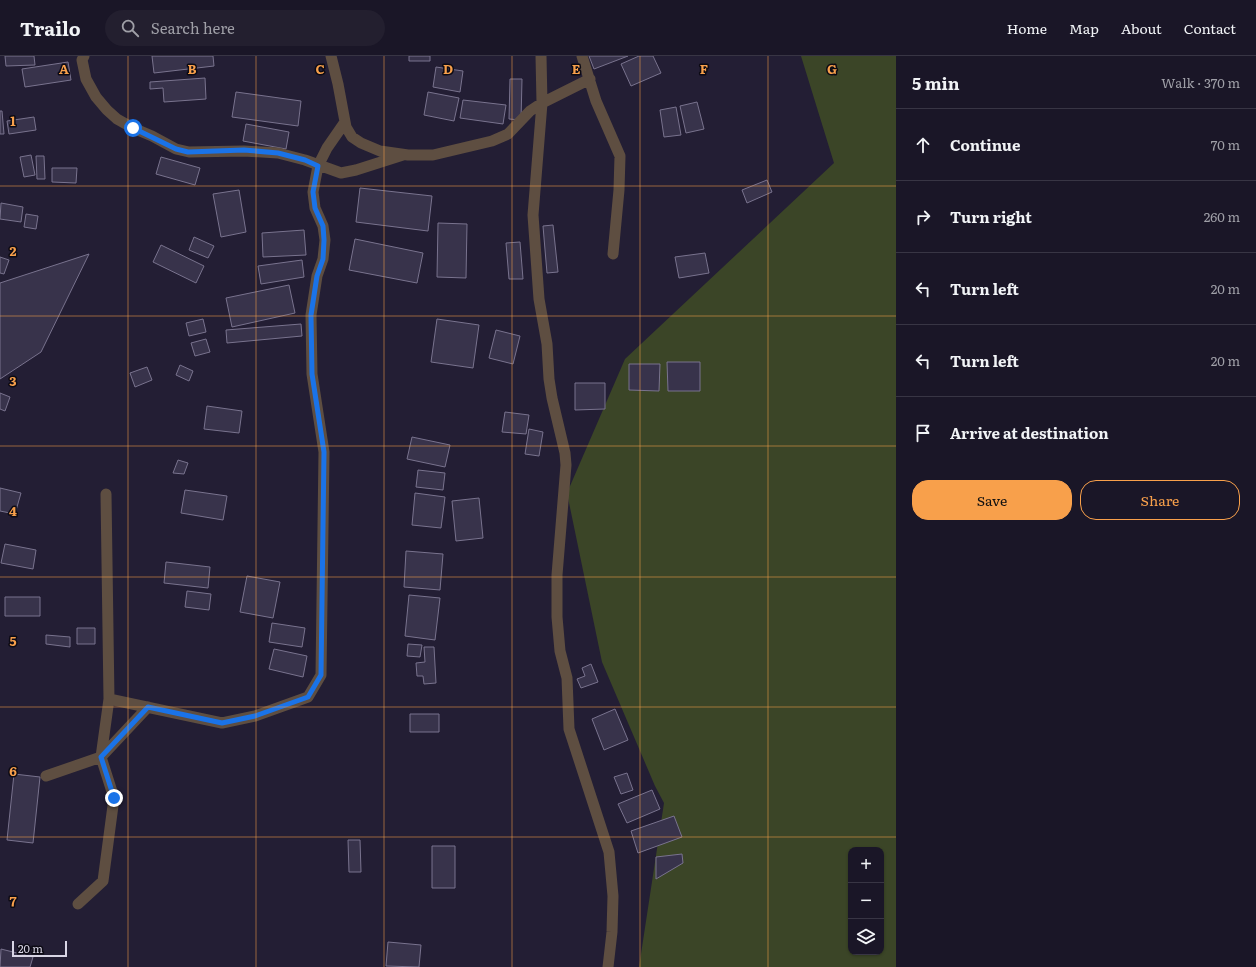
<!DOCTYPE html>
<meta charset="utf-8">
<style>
:root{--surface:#1a1627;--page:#231f2f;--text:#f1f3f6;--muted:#9f9fa7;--line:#383544;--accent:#f8a04b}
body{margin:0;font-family:Literata,serif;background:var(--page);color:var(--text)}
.controls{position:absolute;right:12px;bottom:12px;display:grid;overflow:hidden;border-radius:8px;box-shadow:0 1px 3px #0004}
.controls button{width:36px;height:36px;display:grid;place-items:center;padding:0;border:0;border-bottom:1px solid var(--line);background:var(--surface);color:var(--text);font:20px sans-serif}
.scale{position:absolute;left:12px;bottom:10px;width:55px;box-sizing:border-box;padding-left:4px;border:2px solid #d8d5e5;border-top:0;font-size:11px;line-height:14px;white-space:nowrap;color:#d8d5e5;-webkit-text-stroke:3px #0c0a14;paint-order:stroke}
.stop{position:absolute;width:12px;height:12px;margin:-9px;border:3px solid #1a73e8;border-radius:50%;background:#fff}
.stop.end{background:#1a73e8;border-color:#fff;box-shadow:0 1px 4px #0008}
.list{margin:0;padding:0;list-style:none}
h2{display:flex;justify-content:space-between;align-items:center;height:52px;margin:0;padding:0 16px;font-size:17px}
h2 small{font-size:13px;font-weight:400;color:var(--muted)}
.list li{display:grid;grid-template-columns:26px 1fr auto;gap:12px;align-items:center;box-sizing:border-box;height:72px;padding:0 16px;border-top:1px solid var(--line)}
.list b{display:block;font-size:15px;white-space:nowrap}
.list em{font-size:13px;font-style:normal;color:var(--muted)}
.actions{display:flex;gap:8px;padding:12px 16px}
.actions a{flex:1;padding:9px 0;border:1px solid var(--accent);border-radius:16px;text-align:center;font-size:14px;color:var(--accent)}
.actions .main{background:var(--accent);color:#111}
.icon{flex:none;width:22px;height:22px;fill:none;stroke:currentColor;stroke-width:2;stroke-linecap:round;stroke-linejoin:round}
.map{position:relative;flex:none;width:896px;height:911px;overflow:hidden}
header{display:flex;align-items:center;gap:24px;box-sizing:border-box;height:56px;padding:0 20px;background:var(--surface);border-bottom:1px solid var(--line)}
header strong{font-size:19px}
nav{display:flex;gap:22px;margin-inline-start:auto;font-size:14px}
.search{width:280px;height:36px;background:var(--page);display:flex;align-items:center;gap:10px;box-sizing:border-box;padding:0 14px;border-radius:22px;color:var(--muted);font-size:15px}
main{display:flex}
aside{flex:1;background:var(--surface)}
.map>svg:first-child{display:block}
.green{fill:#3b4527;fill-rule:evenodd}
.building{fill:#38334b;stroke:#79738e}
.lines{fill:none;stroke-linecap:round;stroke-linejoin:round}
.minor{stroke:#5e4e41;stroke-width:11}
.route{stroke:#1a73e8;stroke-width:5}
.grid{fill:none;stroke:#f8a04b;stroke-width:1;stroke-opacity:0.55}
.grid-label{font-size:13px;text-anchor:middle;font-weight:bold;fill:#f8a04b;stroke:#0c0a14;stroke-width:3;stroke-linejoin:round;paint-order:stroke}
</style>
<header>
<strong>Trailo</strong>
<div class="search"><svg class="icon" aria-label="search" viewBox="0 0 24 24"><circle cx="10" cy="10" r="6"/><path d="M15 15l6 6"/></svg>Search here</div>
<nav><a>Home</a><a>Map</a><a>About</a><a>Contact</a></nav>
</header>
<main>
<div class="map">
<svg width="896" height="911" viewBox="0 0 896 911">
<rect width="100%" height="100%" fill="#231e34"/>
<path class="green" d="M801,0h95v911h-257l25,-164 -9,-17 -53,-124 -35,-169 58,-134 209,-196zM851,794h30v102h-30z"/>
<path class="building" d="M5,0h29l1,9 -29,1z
M152,0h61l1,10 -60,7z
M409,0h21v5h-21z
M589,0h39l-34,13z
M639,0h14l8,17 -30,13 -10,-22z
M68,6l3,18 -46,7 -3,-18z
M436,11l27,4 -3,21 -27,-5z
M205,22l1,21 -42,3 -1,-14 -13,1v-7z
M510,23h12l-1,41 -12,-1z
M236,36l65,9 -3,25 -66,-9z
M428,36l31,6 -5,23 -30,-6z
M463,44l43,5 -3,19 -43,-6z
M697,46l7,27 -18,4 -6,-27z
M676,51l5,28 -17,2 -4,-27z
M0,55h2l2,23h-4z
M34,61l2,13 -27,4 -2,-13z
M246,68l43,8 -3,17 -43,-8z
M31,99l4,20 -11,2 -4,-20z
M36,100h8l1,23h-8z
M161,101l39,11 -5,17 -39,-11z
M52,112h25l-1,15 -24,-1z
M767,124l5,12 -25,11 -5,-13z
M360,132l72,8 -4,35 -72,-9z
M239,134l7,42 -25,5 -8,-43z
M1,147l22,4 -2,15 -21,-3z
M26,158l12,2 -2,13 -12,-2z
M438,167l29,1 -1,54 -29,-1z
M553,169l5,47 -11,1 -4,-47z
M304,174l2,25 -43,2 -1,-24z
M194,181l20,9 -6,12 -19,-8z
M355,183l68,14 -6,30 -68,-13z
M520,186l3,37h-14l-3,-36z
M161,189l43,21 -8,17 -43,-21z
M705,197l4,20 -30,5 -4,-21z
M89,198l-48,98 -41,27v-96z
M0,201l9,3 -5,14 -4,-1z
M302,204l2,17 -43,7 -3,-18z
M289,229l6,28 -63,14 -6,-29z
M203,263l3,13 -17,4 -3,-13z
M437,263l42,6 -6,43 -42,-6z
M301,268l1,12 -75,7 -1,-13z
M496,274l24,6 -7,28 -24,-6z
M206,283l4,13 -15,4 -4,-13z
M667,306h33v29h-32z
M629,308h31l-1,27 -30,-1z
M180,309l13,6 -4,10 -13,-6z
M147,311l5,13 -17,7 -5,-14z
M575,327h30v26l-30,1z
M0,337l10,4 -5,14 -5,-2z
M207,350l35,5 -3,22 -35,-4z
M505,356l24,3 -3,19 -24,-2z
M529,373l14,3 -4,24 -14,-2z
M412,381l38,8 -5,22 -38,-8z
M178,404l10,3 -4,11 -11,-1z
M418,414l27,3 -2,17 -27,-3z
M0,432l21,5 -6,21 -15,-3z
M185,434l42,6 -4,24 -42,-7z
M415,437l30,4 -4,31 -29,-3z
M479,442l4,40 -27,3 -4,-40z
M5,488l31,6 -3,19 -32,-6z
M406,495l37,3 -3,36 -36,-3z
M166,506l44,5 -2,21 -44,-5z
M247,520l33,6 -7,36 -33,-6z
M187,535l24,3 -2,16 -24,-3z
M409,539l31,3 -5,42 -30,-4z
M5,541h35v19h-35z
M272,567l33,5 -3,19 -33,-5z
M77,572h18v16h-18z
M46,579l24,2v10l-24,-3z
M408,588l14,1 -2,12 -13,-1z
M424,591h10l2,36 -12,1 -1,-8h-6l-1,-13 9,-1z
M274,593l33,7 -4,21 -34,-8z
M591,608l7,18 -17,6 -4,-9 8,-3 -3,-8z
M615,653l13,31 -24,10 -12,-31z
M410,658h29v18h-29z
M627,717l6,17 -12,4 -7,-17z
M14,718l26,3 -7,66 -26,-3z
M652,734l8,19 -33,14 -9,-19z
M674,760l8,21 -44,16 -7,-22z
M348,784h12l1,32h-12z
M432,790h23v42h-23z
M682,798l1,9 -27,16v-22z
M388,886l33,3 -2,22 -33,-1z
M1,893l32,8 -3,10h-30z"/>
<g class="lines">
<path class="minor" d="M84,0l-2,4 4,19 10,18 11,13 10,9 16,9 19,8 24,13 13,3 55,-1 34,2 27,7 36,13 15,-3 47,-15
M331,0l7,28 8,43 6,10 9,6 19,8 28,4h25l59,-14 16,-7 22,-23 12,-8 48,-24
M541,0l1,47 -9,112 6,84 8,45 2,35 3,19 13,55 1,12 -9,110v42l3,34 7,27 2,51 40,123 4,44 -1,36 -4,35
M582,0l14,45 24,55 -1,34 -6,64
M106,438l3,205
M148,651l-47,50 8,-58 113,24 33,-7 53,-19 13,-22 3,-223 -12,-78 -1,-59 6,-39 6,-17 2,-19 -2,-14 -8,-18 -2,-16 5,-26 9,-18 18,-26
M46,720l55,-19 13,41 -11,83 -25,23"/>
</g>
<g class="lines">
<path class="route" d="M114,742l-13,-41 47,-50 74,16 33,-7 53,-19 13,-22 3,-223 -12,-78 -1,-59 6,-39 6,-17 1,-19 -1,-14 -8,-18 -2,-16 5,-26 -13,-6 -27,-7 -34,-3 -56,2 -12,-3 -43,-21"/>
</g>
<path class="grid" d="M128,0v911M256,0v911M384,0v911M512,0v911M640,0v911M768,0v911M0,130h896M0,260h896M0,390h896M0,521h896M0,651h896M0,781h896"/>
<g class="grid-label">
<text x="64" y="18">A</text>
<text x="192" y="18">B</text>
<text x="320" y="18">C</text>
<text x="448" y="18">D</text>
<text x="576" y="18">E</text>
<text x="704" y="18">F</text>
<text x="832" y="18">G</text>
<text x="13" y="70">1</text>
<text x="13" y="200">2</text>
<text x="13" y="330">3</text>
<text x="13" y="460">4</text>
<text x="13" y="590">5</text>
<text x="13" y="720">6</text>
<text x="13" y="850">7</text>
</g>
</svg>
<div class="controls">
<button>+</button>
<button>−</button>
<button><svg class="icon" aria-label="layers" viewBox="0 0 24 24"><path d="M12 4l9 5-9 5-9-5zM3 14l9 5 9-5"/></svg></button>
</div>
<div class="scale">20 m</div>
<div class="stop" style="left:133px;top:72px"></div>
<div class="stop end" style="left:114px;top:742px"></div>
</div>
<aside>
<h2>5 min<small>Walk · 370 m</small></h2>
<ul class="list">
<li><svg class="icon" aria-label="ahead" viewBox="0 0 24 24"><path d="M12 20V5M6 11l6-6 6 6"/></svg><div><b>Continue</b></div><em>70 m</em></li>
<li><svg class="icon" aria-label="right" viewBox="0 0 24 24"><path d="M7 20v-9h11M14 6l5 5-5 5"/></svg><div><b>Turn right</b></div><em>260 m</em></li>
<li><svg class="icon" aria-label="left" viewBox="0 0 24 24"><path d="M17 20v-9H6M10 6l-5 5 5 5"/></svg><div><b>Turn left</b></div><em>20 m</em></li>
<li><svg class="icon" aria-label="left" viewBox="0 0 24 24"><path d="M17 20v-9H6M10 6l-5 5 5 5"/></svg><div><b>Turn left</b></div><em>20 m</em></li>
<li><svg class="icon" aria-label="arrive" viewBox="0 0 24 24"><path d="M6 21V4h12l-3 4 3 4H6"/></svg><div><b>Arrive at destination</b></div></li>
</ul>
<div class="actions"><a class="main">Save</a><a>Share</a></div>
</aside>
</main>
